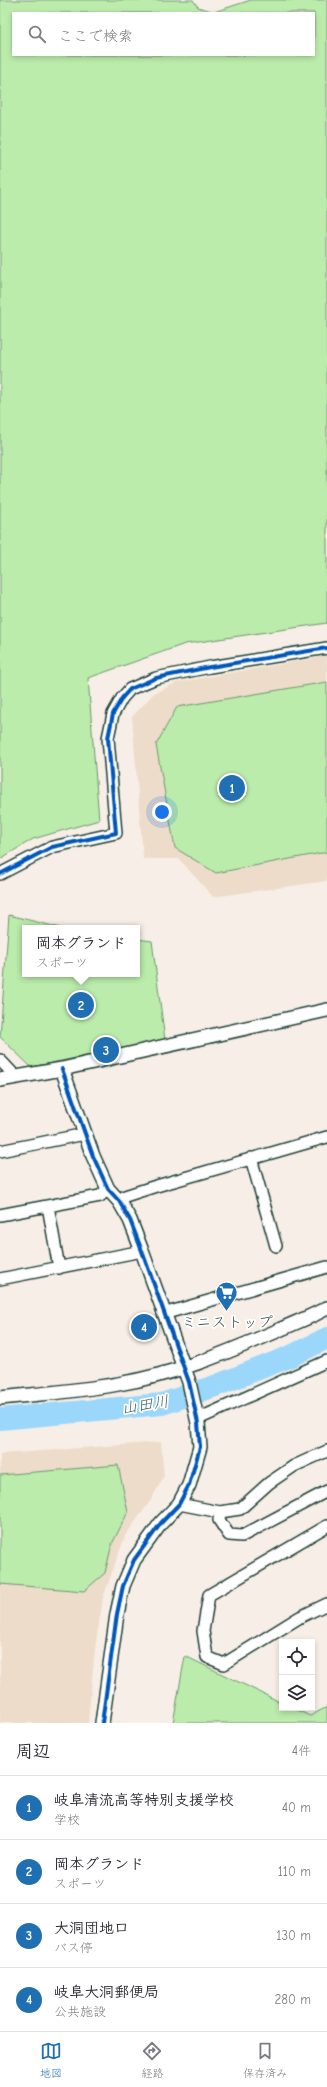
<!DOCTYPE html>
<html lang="ja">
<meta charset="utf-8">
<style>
:root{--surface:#fff;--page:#f2f2f3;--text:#2b2b33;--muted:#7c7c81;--line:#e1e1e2;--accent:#1f6fb2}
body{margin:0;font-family:"Comic Neue","Klee One",sans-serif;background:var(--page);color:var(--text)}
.controls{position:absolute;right:12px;bottom:12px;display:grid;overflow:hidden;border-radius:0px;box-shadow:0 2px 6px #0003}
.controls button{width:36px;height:36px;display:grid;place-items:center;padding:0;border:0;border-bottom:1px solid var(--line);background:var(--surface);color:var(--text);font:20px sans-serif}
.you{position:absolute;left:162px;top:812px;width:14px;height:14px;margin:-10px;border:3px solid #fff;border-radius:50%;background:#1a73e8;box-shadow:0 0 0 6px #1a73e833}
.badge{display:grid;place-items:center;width:26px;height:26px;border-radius:50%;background:var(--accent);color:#fff;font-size:13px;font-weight:700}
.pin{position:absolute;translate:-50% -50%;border:2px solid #fff;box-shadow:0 1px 4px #0006}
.popup{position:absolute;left:22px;top:925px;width:118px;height:52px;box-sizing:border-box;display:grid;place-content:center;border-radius:0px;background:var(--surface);filter:drop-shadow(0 1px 3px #0005);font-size:13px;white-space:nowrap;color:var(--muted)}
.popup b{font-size:15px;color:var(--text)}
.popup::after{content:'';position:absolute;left:50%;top:100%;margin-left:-8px;border:8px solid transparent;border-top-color:var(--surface)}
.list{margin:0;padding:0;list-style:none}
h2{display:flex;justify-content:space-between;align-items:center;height:52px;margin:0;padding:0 16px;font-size:17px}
h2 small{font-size:13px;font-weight:400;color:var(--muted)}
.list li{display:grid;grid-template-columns:26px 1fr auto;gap:12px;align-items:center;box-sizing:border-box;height:64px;padding:0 16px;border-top:1px solid var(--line)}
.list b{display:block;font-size:15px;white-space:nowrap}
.list p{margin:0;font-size:13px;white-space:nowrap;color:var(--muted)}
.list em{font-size:13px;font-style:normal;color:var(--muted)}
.icon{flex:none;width:22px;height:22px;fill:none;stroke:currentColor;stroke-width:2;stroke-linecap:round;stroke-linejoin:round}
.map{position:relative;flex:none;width:327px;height:1723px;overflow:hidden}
.search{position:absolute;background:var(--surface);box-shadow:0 2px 6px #0003;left:12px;right:12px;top:12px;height:44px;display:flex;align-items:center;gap:10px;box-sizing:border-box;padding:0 14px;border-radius:0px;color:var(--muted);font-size:15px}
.sheet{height:308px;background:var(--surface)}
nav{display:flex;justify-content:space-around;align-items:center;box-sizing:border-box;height:56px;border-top:1px solid var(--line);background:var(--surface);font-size:11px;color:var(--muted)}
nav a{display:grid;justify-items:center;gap:2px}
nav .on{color:var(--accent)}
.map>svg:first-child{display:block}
.built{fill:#eddcca}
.green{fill:#bbecab;stroke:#6d9470;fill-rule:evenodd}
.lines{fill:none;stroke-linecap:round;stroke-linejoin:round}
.river{stroke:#9ad7fb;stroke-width:22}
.minor-casing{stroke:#1f3d34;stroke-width:14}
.tertiary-casing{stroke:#1f3d34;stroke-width:16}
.minor{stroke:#fff;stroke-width:11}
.tertiary{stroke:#fff;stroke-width:13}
.cycleway-casing{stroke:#fff;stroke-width:6}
.cycleway{stroke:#0057b8;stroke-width:4}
.labels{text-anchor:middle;stroke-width:3.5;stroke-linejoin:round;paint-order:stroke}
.poi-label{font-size:15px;fill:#1f3d34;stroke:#fff}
.water-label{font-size:16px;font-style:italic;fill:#3e6466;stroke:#fff}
</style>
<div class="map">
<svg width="327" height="1723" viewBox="0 0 327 1723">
<rect width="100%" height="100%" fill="#f7efe7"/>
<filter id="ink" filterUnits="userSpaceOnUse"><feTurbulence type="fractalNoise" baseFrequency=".025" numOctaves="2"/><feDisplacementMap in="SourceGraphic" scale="8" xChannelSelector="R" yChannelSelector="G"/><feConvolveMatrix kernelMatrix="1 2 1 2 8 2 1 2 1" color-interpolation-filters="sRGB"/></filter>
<g filter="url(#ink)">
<path class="built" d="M327,656v225l-114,16 -34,-38h-36l-11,-142 22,-24 24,-11z
M161,1442l3,34 -13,24 -26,36 -22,62 -8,51 -7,74h-88v-269z"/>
<path class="green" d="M0,0h193l5,7 16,5 37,-12h76v623l-142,21 -97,34 11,142 -66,19 -33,20zM13,13h301v42h-301z
M327,682v170l-111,21 -41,-25 -19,-103 21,-38z
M9,915l52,13h-36v46h112v-35l15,2 13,99 -134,27 -31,-30z
M118,1465l10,47 -16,32 -7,29 -21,18 -84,-7v-109z
M185,1656l97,47v5h11l17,8 17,-9v16h-154z"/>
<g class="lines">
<path class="river" d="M0,1419l162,-15 53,-18 76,-30 36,-18"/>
<defs>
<path id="minor" d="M0,874l52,-27 64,-14 -8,-95 5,-24 9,-16 8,-9 26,-11 54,-11 117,-19
M0,1060l16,17
M0,1151l85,-17
M251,1158l25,88
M119,1201l6,-5 28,-9 174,-50
M48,1206l11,62
M0,1215l100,-19 8,-7
M0,1279l142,-28
M163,1314l164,-47
M198,1419l129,-58
M179,1504l41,8 20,-3 29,-26 25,-17 33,-15
M220,1512l-1,8 10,15 13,1 85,-45
M327,1526l-118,69 -6,36 4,26 17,7 76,-47 27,-13"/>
<path id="tertiary" d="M62,1069l31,87 15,33 11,12 11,19 12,31 47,131 9,41 2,24 -11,38 -10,19 -18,19 -27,37 -11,26 -6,28 -15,109
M0,1080l62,-11 265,-59
M0,1398c39,-4 79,-7 118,-14 55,-9 108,-31 159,-53 17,-8 34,-14 50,-23"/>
</defs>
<use href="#minor" class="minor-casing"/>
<use href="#tertiary" class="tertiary-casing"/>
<use href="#minor" class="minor"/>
<use href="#tertiary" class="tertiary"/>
<defs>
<path id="cycleway" d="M0,874l52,-27 64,-14 -8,-95 5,-24 9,-16 8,-9 26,-11 54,-11 117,-19
M62,1069l31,87 15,33 11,12 11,19 12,31 47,131 9,41 2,24 -11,38 -10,19 -18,19 -27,37 -11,26 -6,28 -15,109"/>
</defs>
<use href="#cycleway" class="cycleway-casing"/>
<use href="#cycleway" class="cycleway"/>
</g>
</g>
<defs>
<symbol id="supermarket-pin" viewBox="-11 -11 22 30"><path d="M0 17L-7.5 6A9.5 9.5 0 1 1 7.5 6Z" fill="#1f6fb2" stroke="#fff"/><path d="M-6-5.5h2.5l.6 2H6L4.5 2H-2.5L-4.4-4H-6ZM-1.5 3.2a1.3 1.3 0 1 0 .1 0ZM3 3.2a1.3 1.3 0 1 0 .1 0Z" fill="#fff"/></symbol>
</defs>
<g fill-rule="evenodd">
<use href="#supermarket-pin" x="214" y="1280" width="25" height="34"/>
</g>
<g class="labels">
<g class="poi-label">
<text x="227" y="1327">ミニストップ</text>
</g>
<g class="water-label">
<text transform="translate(145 1404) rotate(-9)" y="6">山田川</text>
</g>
</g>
</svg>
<div class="controls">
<button><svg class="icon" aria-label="locate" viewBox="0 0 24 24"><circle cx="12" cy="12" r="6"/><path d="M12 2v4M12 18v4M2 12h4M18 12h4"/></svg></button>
<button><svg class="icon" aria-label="layers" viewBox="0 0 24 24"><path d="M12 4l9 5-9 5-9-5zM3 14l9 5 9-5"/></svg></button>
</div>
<div class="you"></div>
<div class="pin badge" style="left:232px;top:788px">1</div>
<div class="pin badge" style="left:81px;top:1005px">2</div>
<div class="popup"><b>岡本グランド</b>スポーツ</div>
<div class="pin badge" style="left:106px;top:1050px">3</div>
<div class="pin badge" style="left:144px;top:1327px">4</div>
<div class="search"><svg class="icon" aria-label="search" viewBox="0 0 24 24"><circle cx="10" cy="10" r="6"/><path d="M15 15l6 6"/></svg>ここで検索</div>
</div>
<section class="sheet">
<h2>周辺<small>4件</small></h2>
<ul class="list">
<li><span class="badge">1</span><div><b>岐阜清流高等特別支援学校</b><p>学校</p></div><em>40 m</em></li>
<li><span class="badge">2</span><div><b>岡本グランド</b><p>スポーツ</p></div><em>110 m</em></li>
<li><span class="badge">3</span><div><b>大洞団地口</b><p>バス停</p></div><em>130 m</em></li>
<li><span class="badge">4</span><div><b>岐阜大洞郵便局</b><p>公共施設</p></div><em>280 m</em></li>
</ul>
</section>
<nav>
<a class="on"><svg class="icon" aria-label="map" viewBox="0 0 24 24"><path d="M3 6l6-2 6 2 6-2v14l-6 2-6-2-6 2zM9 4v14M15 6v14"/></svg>地図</a>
<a><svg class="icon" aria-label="directions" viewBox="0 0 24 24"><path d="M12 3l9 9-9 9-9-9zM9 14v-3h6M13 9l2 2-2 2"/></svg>経路</a>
<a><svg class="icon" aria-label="saved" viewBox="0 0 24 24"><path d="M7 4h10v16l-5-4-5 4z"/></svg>保存済み</a>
</nav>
